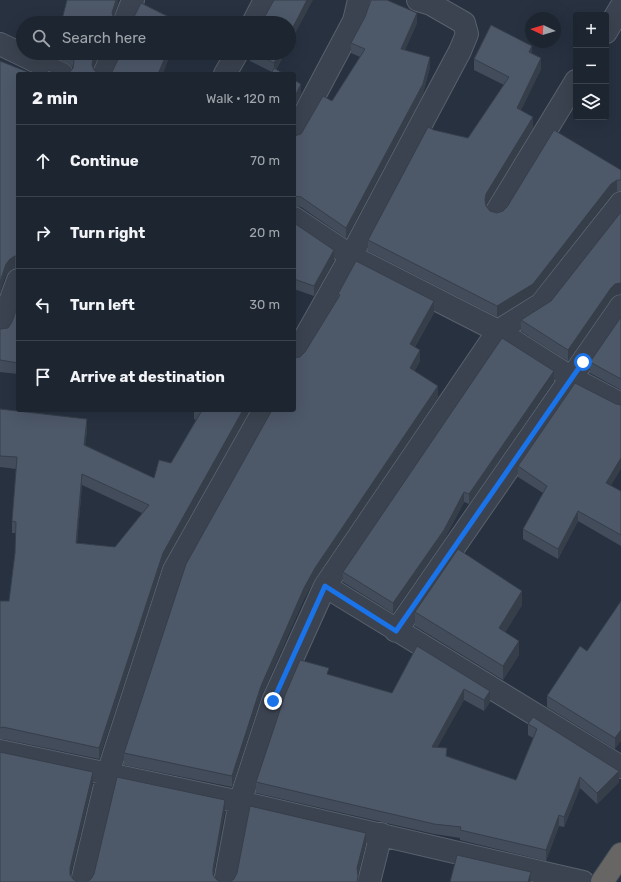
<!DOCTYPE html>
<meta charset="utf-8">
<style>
:root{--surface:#1d2530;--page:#2a313c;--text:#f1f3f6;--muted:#a0a5ab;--line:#3b424c}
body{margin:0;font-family:Rubik,sans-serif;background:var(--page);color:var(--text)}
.controls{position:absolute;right:12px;top:12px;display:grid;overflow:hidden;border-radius:4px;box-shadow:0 4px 16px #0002}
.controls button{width:36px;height:36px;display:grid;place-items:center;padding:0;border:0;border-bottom:1px solid var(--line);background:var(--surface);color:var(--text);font:20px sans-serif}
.compass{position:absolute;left:525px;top:12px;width:36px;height:36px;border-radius:50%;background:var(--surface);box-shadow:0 4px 16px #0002;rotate:274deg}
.stop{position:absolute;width:12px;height:12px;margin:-9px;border:3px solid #1a73e8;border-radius:50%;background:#fff}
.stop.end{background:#1a73e8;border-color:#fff;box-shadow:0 1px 4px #0008}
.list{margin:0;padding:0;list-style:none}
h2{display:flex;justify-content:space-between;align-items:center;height:52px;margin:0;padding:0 16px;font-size:17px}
h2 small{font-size:13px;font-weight:400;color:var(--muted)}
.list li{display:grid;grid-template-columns:26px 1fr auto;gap:12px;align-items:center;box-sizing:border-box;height:72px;padding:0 16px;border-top:1px solid var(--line)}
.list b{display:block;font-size:15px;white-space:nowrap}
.list em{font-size:13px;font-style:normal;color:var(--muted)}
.icon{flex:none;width:22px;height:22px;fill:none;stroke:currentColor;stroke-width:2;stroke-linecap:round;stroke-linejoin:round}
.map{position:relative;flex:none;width:621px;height:882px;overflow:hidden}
.search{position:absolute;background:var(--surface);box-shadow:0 4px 16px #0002;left:16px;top:16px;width:280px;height:44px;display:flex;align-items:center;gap:10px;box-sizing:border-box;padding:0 14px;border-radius:22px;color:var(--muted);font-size:15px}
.panel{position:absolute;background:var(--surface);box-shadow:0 4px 16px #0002;left:16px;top:72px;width:280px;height:340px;border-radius:4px}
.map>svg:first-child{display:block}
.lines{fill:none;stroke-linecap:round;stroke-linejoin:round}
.minor-casing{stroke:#58616d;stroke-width:24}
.trunk-casing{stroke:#454e5a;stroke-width:24}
.minor{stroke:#3b4350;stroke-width:22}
.trunk{stroke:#676664;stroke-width:22}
.wall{fill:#424c5a;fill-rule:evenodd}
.shaded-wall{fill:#363e4a}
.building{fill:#4d5869;stroke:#363e4a;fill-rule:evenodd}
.route{stroke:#1a73e8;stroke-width:5}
</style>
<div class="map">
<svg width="621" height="882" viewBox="0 0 621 882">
<rect width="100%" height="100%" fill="#273140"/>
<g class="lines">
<defs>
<path id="minor" d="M124,23l9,-23
M253,23l12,-23
M606,32l15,-25
M0,44l62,30
M104,74l9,-21
M225,74l12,-21
M294,134l60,-113 5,-21
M621,203l-80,101 -43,27 74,47 49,26
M497,211l79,-130
M0,329l18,-49
M294,357l57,-101 109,-205 7,-17 -3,-11 -33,-19 -13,-4
M325,586l296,181
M396,631l225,-325
M0,751l240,51 343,80
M82,882l26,-109 66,-203 90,-160
M225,882l15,-80 33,-101 52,-115 173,-255 -147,-75 -57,-38
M369,882l12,-48"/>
<path id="trunk" d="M602,882l19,-28"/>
</defs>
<use href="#minor" class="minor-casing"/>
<use href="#trunk" class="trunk-casing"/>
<use href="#minor" class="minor"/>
<use href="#trunk" class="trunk"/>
</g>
<path class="wall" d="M417,23l-12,27 25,17 -7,27 -77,144 -45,-31 -7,-1v-70l7,-2 31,-33 28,-44 -9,-4v-10z
M54,53h46l-7,15 -24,5 4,-5v-1l-19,-11z
M250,53h35l-9,17 -4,2 -22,-11z
M532,53l9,16 -20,41 12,18 -47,77v1l4,5 7,2 124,-43v21h-4l-6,4 -78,100 -36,22 -129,-66v-11l66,-110 34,8 36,-53 -30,-15v-11z
M18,74v194h-3l-5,2 -4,5z
M621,212v82l-6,1 -4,4 -43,62 -47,-30v-11l30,-19z
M294,223l40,37 -20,36 -20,-7z
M338,294l96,19 -19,34 5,14 -6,11 24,25 -123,182 -11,20 -43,98 -29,90 -108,-22v-12l176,-396 5,-5 33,-54z
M18,305v69l-18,-2v-43l8,-1 4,-6z
M621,317v73l-31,-17v-11z
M554,381l-85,123 -5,-2 -20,38 -51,73 -50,-31v-10z
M616,404l-5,82 10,5v55l-43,-25 -20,38 -35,-20v-10l20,-36 -25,-16v-11z
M0,409l87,21 -2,15 69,33 17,-15 25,-43 -2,-1v-9h56l-87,154 -64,195 -96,-20h-3v-138h9l6,-48 1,-20h-4v-12l4,-52 -16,-2zM82,485l60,28 -27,34 -38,-4z
M621,601l-6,148 -68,-42v-11l40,-45z
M522,605l-17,27 14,23 -16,25 -88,-54v-14z
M417,646l73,56 -6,9 -20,-11 -27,47 10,9 69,24 17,-42 -5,-3v-11l5,-7 86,65 -22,22 -17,-16 -16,39 -5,-1 -13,35 -86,-21v-2l-26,-4 -178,-41v-11l73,-107 63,18z"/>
<path class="shaded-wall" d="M116,0h2v4l-6,19v-10z
M307,0h6l-24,45v-10z
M417,13v10l-16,36v-10z
M532,46v11l-3,-5z
M95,53h5l-7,16 -1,-4 1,-7z
M167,53h4l-8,21h-5z
M279,53h6l-11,20v-10z
M430,57v10l-7,27 -77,144v-10z
M541,58v11l-24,49v-10z
M301,84v10l-7,15v-11z
M533,117v11l-47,77 -1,6v-11l1,-6z
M617,180v11l-6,4 -78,100 -36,22v-11l114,-122z
M334,250v10l-20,36v-10z
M15,256v12l-5,2 -4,5 -6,18v-11l6,-18 4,-5z
M621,283v11l-6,1 -4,4 -43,62v-11l43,-62 4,-4z
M434,301v12l-24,42v-11z
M420,350v11l-10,19v-12z
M554,371v10l-85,123v-10z
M438,386v11l-123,182 -11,20 -43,98 -29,90v-11l29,-90 43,-98 11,-20z
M243,410h7l-87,154 -64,195v-11l64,-195z
M87,419v11l-3,26v-11z
M621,458v11l-15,25v-11z
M82,474v11l-6,69v-11z
M464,492v10l-20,38 -51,73v-10z
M578,511v10l-20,38v-10z
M522,591v14l-23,38v-15z
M519,641v14l-16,25v-14z
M464,689v11l-32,57v-10z
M490,691v11l-6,9v-11z
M621,730v11l-6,8v-11z
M619,771v11l-22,22v-11z
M93,772v11l-23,96v-11z
M580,777v11l-16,39v-10z
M225,800v12l-12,68v-11z
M559,815v11l-13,35v-11z
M366,833v11l-9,35v-11z
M531,872v10h-3z"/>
<path class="building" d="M67,0h49l-4,13 2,6 5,4h-58z
M274,0h33l-18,35v-12h-29l4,-5z
M371,0h16l30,13 -16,36 29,8 -7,27 -77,144 -45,-31 -7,-1v-60l7,-2 22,-38 9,5 33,-52 -14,-6 14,-26z
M141,3l38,19v1h-51l4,-2z
M491,25l41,21 -3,6 12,6 -24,50 16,9 -47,77 -1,6 1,6 4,5 7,2 6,-2 4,-4 47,-77 67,40v10h-4l-6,4 -78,100 -36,22 -129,-66 60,-113 6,3 34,8 41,-61 -35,-18z
M67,53h28l-2,5 -1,7 2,5 5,4h-33l3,-1 4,-5 1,-7 -1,-5z
M121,53h46l-9,21h-50l4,-2z
M255,53h24l-5,10z
M0,61l33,13h-15v183l-3,-1 -5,3 -4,5 -6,18z
M274,68l10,6h-13z
M48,70l11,4h-13z
M294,80l7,4 -7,14z
M621,212v71l-6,1 -4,4 -43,62 -47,-30 30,-19z
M294,223l40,27 -20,36 -20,-7z
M356,261l78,40 -24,43 10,6 -10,18 28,18 -123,182 -11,20 -43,98 -29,90 -108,-23 62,-189 86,-154h22v-52l6,-1 5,-5 35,-57 -2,-1z
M18,305v58l-18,-3v-31l8,-1 4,-6z
M621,317v62l-31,-17z
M502,338l52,33 -85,123 -5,-2 -20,38 -51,73 -50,-31z
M575,383l41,21 5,1v53l-15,25 15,8v44l-43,-24 -20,38 -35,-20 24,-43 -29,-20z
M0,409l87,10 -3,26 70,33 5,-18 12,3 30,-51 -3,-2h45l-80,143 -64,195 -96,-21 -3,1v-127h9l6,-48 1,-31 -4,-1 5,-64 -17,-1zM82,474l67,31 -34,42 -39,-4z
M458,549l64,42 -23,37 20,13 -16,25 -88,-54z
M621,601v129l-6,8 -68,-42 33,-50 7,5z
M417,646l73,45 -6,9 -20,-11 -32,58 15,1 -1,8 70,24 21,-51 -9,-5 5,-7 86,54 -22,22 -17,-16 -16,40 -5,-2 -13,35 -86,-20 1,-3 -27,-3 -178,-42 29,-87 15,-35 29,8 -2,6 65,19z
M0,752l93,20 -23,96v7l3,4 4,3h-77z
M117,777l108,23 -12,69v6l4,5 4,2h-134l4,-3 3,-5z
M250,806l116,27 -9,35 1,8 -1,6h-127l4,-3 3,-6z
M457,855l74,17 -3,10h-78z"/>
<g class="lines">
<path class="route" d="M273,701l52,-115 71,45 187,-269"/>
</g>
</svg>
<div class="controls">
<button>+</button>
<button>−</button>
<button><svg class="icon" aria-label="layers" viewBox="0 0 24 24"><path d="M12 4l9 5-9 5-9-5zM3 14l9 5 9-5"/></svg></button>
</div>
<svg class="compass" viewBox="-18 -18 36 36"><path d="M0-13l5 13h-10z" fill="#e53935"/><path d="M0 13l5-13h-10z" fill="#a0a5ab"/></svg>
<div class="stop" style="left:583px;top:362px"></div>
<div class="stop end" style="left:273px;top:701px"></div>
<div class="search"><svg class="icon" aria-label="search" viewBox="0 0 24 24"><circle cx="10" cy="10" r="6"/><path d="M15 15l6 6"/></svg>Search here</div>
<section class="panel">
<h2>2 min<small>Walk · 120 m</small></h2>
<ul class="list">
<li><svg class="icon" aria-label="ahead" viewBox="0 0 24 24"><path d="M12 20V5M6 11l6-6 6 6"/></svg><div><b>Continue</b></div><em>70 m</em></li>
<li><svg class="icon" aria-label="right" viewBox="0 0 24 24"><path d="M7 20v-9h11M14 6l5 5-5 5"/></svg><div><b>Turn right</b></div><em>20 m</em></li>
<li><svg class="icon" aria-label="left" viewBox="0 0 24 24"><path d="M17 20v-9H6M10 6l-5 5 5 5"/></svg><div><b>Turn left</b></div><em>30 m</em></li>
<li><svg class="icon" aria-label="arrive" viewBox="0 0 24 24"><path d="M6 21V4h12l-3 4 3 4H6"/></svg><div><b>Arrive at destination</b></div></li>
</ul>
</section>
</div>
